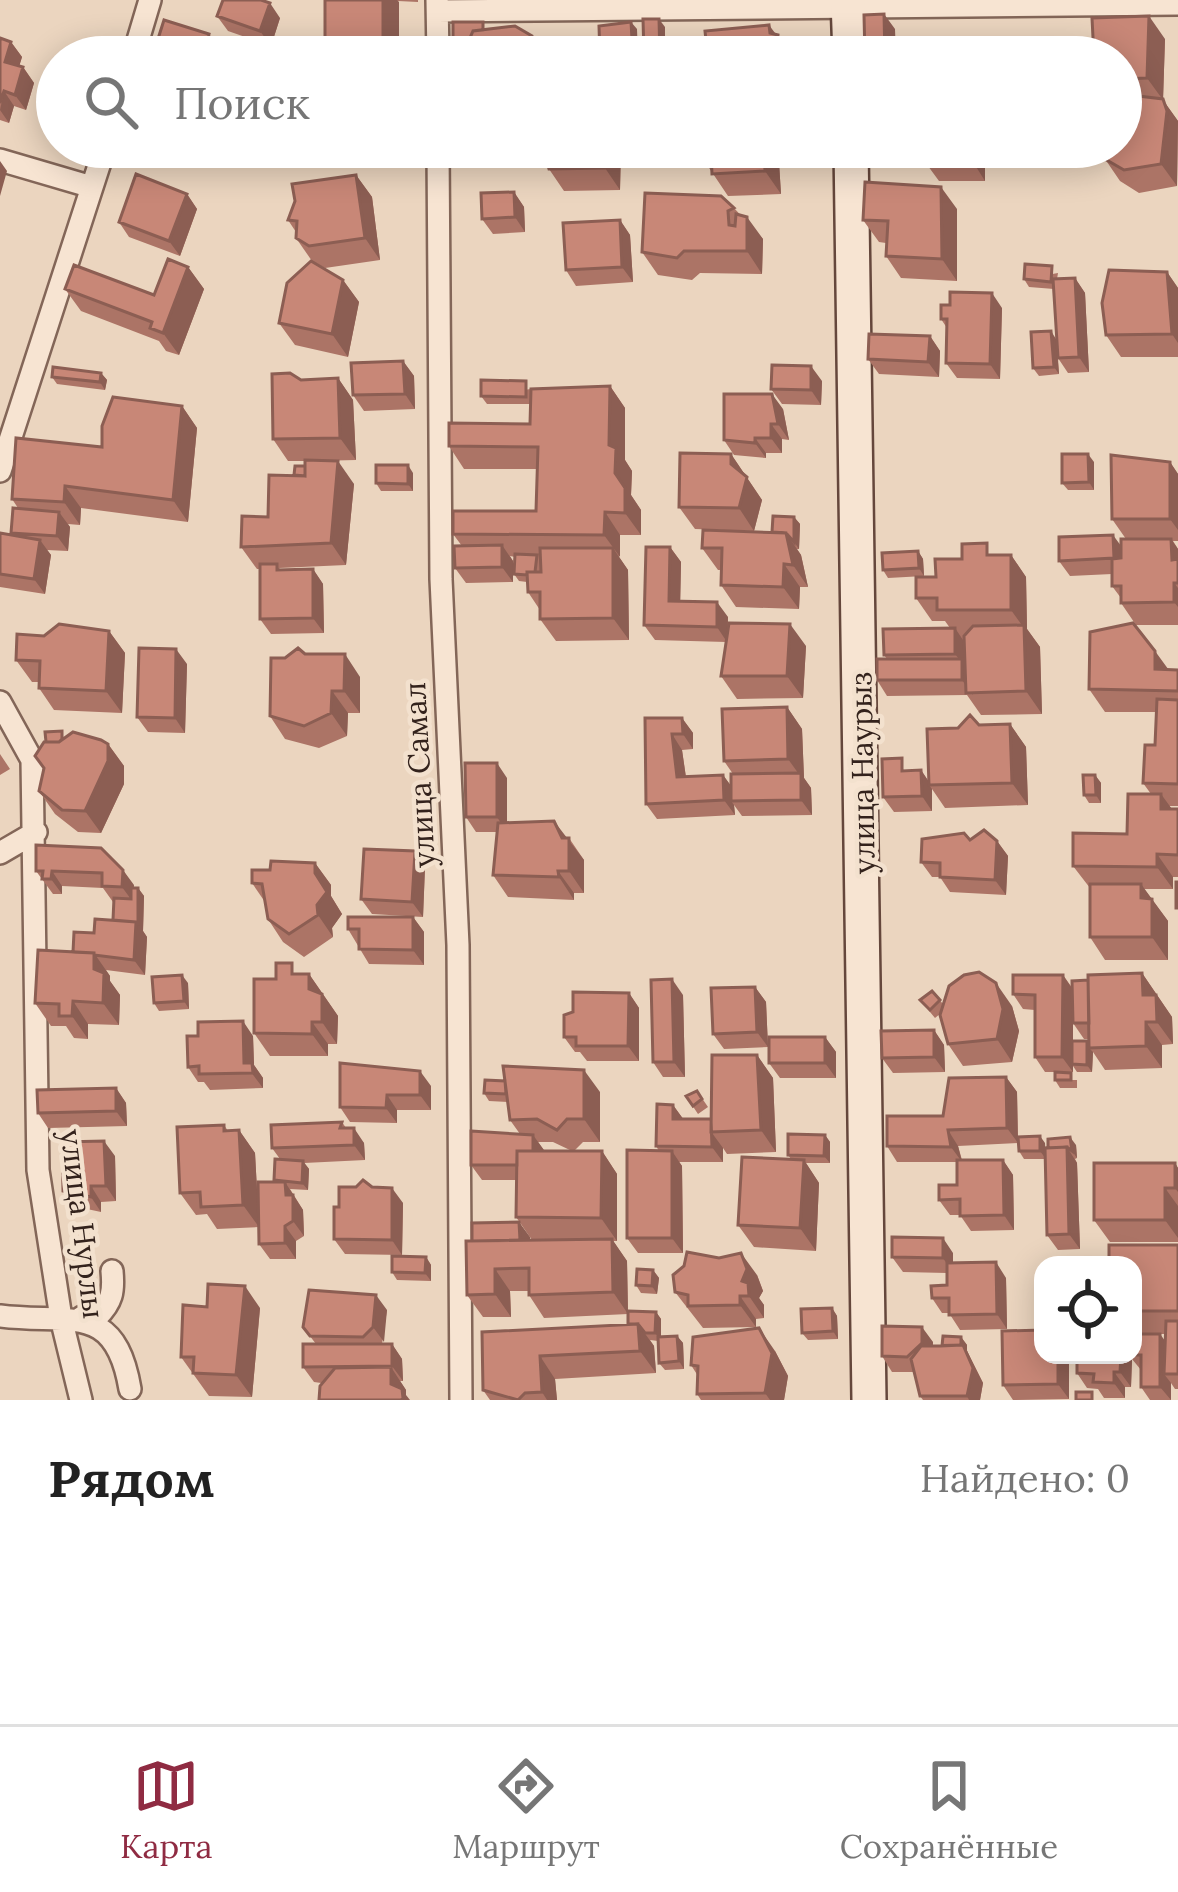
<!DOCTYPE html>
<html lang="ru">
<meta charset="utf-8">
<style>
:root{--surface:#fff;--page:#f2f2f2;--text:#222;--muted:#767676;--line:#e0e0e0;--accent:#8f2b42}
body{margin:0;font-family:Lora,serif;background:var(--page);color:var(--text)}
.controls{position:absolute;right:36px;bottom:36px;display:grid;overflow:hidden;border-radius:24px;box-shadow:0 6px 30px #0003}
.controls button{width:108px;height:108px;display:grid;place-items:center;padding:0;border:0;border-bottom:3px solid var(--line);background:var(--surface);color:var(--text);font:60px sans-serif}
.list{margin:0;padding:0;list-style:none}
h2{display:flex;justify-content:space-between;align-items:center;height:156px;margin:0;padding:0 48px;font-size:51px}
h2 small{font-size:39px;font-weight:400;color:var(--muted)}
.icon{flex:none;width:66px;height:66px;fill:none;stroke:currentColor;stroke-width:2;stroke-linecap:round;stroke-linejoin:round}
.map{position:relative;flex:none;width:1178px;height:1400px;overflow:hidden}
.search{position:absolute;background:var(--surface);box-shadow:0 6px 30px #0003;left:36px;right:36px;top:36px;height:132px;display:flex;align-items:center;gap:30px;box-sizing:border-box;padding:0 42px;border-radius:66px;color:var(--muted);font-size:45px}
.sheet{height:324px;background:var(--surface)}
nav{display:flex;justify-content:space-around;align-items:center;box-sizing:border-box;height:168px;border-top:3px solid var(--line);background:var(--surface);font-size:33px;color:var(--muted)}
nav a{display:grid;justify-items:center;gap:6px}
nav .on{color:var(--accent)}
.map>svg:first-child{display:block}
.lines{fill:none;stroke-linecap:round;stroke-linejoin:round}
.street-casing{stroke:#836658;stroke-width:26}
.secondary-casing{stroke:#65473c;stroke-width:38}
.street{stroke:#f7e4d2;stroke-width:21}
.secondary{stroke:#f7e4d2;stroke-width:33}
.wall{fill:#ac7466;fill-rule:evenodd}
.shaded-wall{fill:#8c5e53}
.building{fill:#c88777;stroke:#8c5e53;stroke-width:3}
.labels{text-anchor:middle;stroke-width:9;stroke-linejoin:round;paint-order:stroke}
.street-label{font-size:30px;fill:#33221c;stroke:#f3e1ce}
</style>
<div class="map">
<svg width="1178" height="1400" viewBox="0 0 1178 1400">
<rect width="100%" height="100%" fill="#ebd5bf"/>
<g class="lines">
<defs>
<path id="street" d="M437,0l1,57
M438,11l740,-7
M133,57l17,-57
M438,147l3,432 17,366 3,455
M0,160l92,27
M0,471l105,-324
M0,702l32,58 6,410 23,148 20,82
M0,853l36,-21
M0,1316c69,9 115,-16 130,73
M82,1317h15c15,-15 17,-25 15,-46"/>
<path id="secondary" d="M848,0l2,57
M851,147l18,1253"/>
</defs>
<use href="#street" class="street-casing"/>
<use href="#secondary" class="secondary-casing"/>
<use href="#street" class="street"/>
<use href="#secondary" class="secondary"/>
</g>
<path class="wall" d="M383,0h35v2l-20,-1 1,56h-65l-9,-13z
M217,16l63,2 -9,28 -43,-15z
M488,29l-21,18h-9l-5,-8z
M209,34l11,15 -3,8h-50l-10,-15z
M0,38l11,4 11,15 -3,9 4,1 11,16 -8,27 -12,-4 -5,17 -9,-3z
M1165,39l-2,61 15,21 -1,65 -38,7 -19,-12 -15,-22 16,-12v-90z
M621,147l-1,43 -56,1 -15,-22z
M695,147h83l3,47 -53,2z
M985,147v34h-46l-11,-15z
M356,175l16,22 8,63 -55,8 -13,-7 -16,-23v-6l-8,-12z
M514,192l10,15 1,25 -32,2 -11,-15z
M187,194l10,15 -17,47 -51,-19 -10,-15z
M734,208l29,31 -1,35 -62,-1 -8,7 -34,-5 -16,-23z
M957,209v72l-56,-3 -15,-22v-13l-7,-1 -16,-22z
M620,220l10,15 3,47 -57,4 -10,-16z
M188,267l16,22 -25,66 -13,-4 -7,-10 -78,-30 -16,-22 89,6z
M1167,272l11,16v69h-57l-15,-22z
M1058,273l-1,6 18,-1 10,15 4,79 -21,1 -10,-15 1,16 -20,2 -6,-8 23,-29 -2,-50 -25,-2 -5,-8z
M343,280l16,22 -11,55 -53,-12 -16,-22z
M1002,308l-2,71 -43,-1 -11,-15 1,-35 -6,-9z
M930,336l10,15 -1,26 -60,-3 -11,-15z
M403,361l11,15 1,33 -51,2 -11,-16z
M101,373l6,7 -2,10 -48,-6 -5,-7z
M338,378l15,22 3,60 -42,1 40,23 -8,81 -67,3 2,2 32,-1 10,15 1,49 -53,1 -11,-15v-50h-3l-16,-22 27,-30 26,-42 11,-9v-5h-17l-15,-22 28,-59z
M822,381l-1,24 -39,-1 -11,-15z
M610,386l15,22v52l7,11 -1,24 10,15v25h-21l-1,22 9,13 1,70 -73,1 -16,-22v-9l-12,-18 -1,-10 -8,-1 -5,-7 1,-17 -5,-1 3,5v21l-47,1 -11,-15 7,-22 -9,-12 83,-23 1,-42h-73l-15,-23 81,-22v-20h-43l-6,-8 50,-7z
M182,406l15,22 -9,94 -107,-14 -1,17 -12,-1 2,3 -2,24 -21,-1 4,5 -6,39 -45,-7v-54l13,3 -2,-3 7,-25 -6,-9 90,-52z
M783,409l6,31 -7,-1v14h-16v5l-32,-3 -10,-15z
M731,454l31,46 -8,31 -59,-2 -16,-22z
M1094,462v28h-26l-6,-7z
M1170,462l8,12v67h-5l5,8v76h-42l-15,-22v-5l-9,-12v-12l-42,2 -11,-15 62,-15 5,-7 -14,-20z
M413,473v18h-32l-5,-8z
M794,517l6,7 -1,25h-2l4,6 7,32h-8l-1,22 -63,-2 -15,-22v-15h-3l-16,-22 70,-16z
M670,547l11,15 -1,39 48,16v15l78,14 -3,52 -66,1 -16,-23 5,-34 -71,-2 -11,-15z
M918,551l5,8 1,17 -36,2 -5,-8z
M995,555h16l15,22 1,52 13,18 2,67 -61,1 -14,-20 -80,1 -10,-16 10,-21 -3,-4 66,-27 -5,-7h-13l-16,-23 20,-21 26,-18z
M109,631l16,22 -3,60 -68,-3 -15,-22v-6h-7l-16,-22 28,-24z
M305,654l55,23v36h-12l-1,23 -28,12 -34,-9 -15,-23 15,-58z
M187,664l-2,69 -37,-1 -11,-15z
M1168,670h10v136h-9l3,3h6v68h-5v12h-29l24,32v39h-63l-15,-23v-49l-17,-22 54,-32 24,-40 -8,-11 12,-38 1,-33h-51l-16,-23z
M787,707l15,22 2,49 7,10 1,27 -70,1 -8,-11 1,10 -78,4 -11,-15 -1,-86h37l11,15v16l-11,1 4,27 37,-2 8,11 2,-12 -9,-13z
M1010,724l16,23 2,58 -83,3 -13,-19v22l-38,1 -11,-15 27,-27h11l8,12 29,-54z
M66,737l42,7 16,22v18l-23,49 -23,-1 -23,-18 -16,-23z
M0,754l10,15 -10,6z
M1095,775l6,8v20h-12l-5,-8z
M507,778v45l62,15 15,22v33h-10v7l-66,-3 -15,-22 4,-43h-21l-10,-15z
M970,840l27,1 11,15 -2,39 -56,-3 -10,-15h-8l-11,-15z
M415,851l10,16 -2,50 -51,-3 -11,-15z
M315,863l16,22v11l11,18 -10,14 1,9 -29,20 -21,-15 -15,-23 -3,-17 -13,-19 18,-13z
M123,870l11,18h4l6,8 -1,35 4,6 -2,38 -39,-5 4,6v5l10,14 -1,30 -31,-1v15l-14,-1 -8,-12h-15l-16,-23 38,-51 21,-19 19,-13v-18l-10,-14 -41,-2v8h-9l-17,-23z
M413,917l11,15v33l-55,-1 -21,-35z
M1142,973l30,44 1,27 -11,1v23l-57,2 -12,-18 -1,20h-15l-4,-6v6h-28l-10,-15v-47l-12,-1 -10,-15 50,-19 10,14 15,-9zM1073,1012v11l11,16h5v4l-2,-2h-14z
M300,974h9l29,42 -1,28h-9v12h-58l-16,-23 22,-54z
M188,983l1,26 -30,2 -5,-8z
M755,987l11,15 2,45 -44,2 -11,-15z
M932,991l11,13 69,2 7,25 -7,31 -49,4 -15,-22 -7,-31 -6,5 -15,-18z
M629,993l10,15v53h-52l-7,-9h-5l-11,-15z
M683,995l2,82h-22l-10,-15z
M934,1030l10,15 1,27 -52,1 -11,-15z
M253,1036l1,29 9,13v10l-53,2 -6,-8h-6l-10,-15z
M825,1037l11,15v26h-56l-11,-15z
M757,1055l16,23 3,74 -49,2 -4,-6v14h-44l3,4 1,87h-45l-11,-15 32,-87 -3,-5 17,-41 10,14h28z
M340,1063l91,23v24h-34v13l-47,-1 -10,-15z
M1006,1077l11,15 1,51 -60,3 4,14h41l10,15 1,55 -43,1 -11,-16h-10l-11,-15 18,-15v-23h-60l-10,-16 56,-30z
M1055,1080h22v8h-17z
M116,1088l10,15 1,23 -79,2 -10,-15z
M697,1091l11,16 -10,7 -12,-18z
M600,1092v50h-17l-9,9h28l15,23v67h-4l14,20 1,50 28,1 5,7v18l16,-1 6,7 1,26 -19,1 -6,-7 -1,-22 -8,-1 4,6 2,27 -101,6 2,21h-67l-7,-10 -1,-58 146,-8v-10l-84,4 -15,-23v-4h-19l1,26h-28l-16,-22 5,-54 47,-19 11,18h2l-16,-23 1,-37h-35l-11,-15 49,-31 -10,-14 -2,-18 -19,-1 -5,-8zM538,1142h15l19,9h-28z
M342,1122l4,6 18,15 1,17 -61,3 5,6 -1,21 -18,-1 13,21 1,26 -8,5v18h-26l-11,-15 21,-85 -8,-11z
M224,1125l4,6 11,-1 16,23 4,74 -42,2 -10,-15 -11,1 -16,-22z
M825,1135l5,7v21h-24l13,20 -3,68 -62,-4 -16,-22 53,-66 -3,-4z
M1045,1143v5l31,-3 1,13 -2,1 2,4 3,86 -22,1 -11,-15 -2,-76h-21l-5,-8z
M115,1156l1,45 -15,1v10l-28,-6 -10,-15z
M1175,1163l3,5v74h-68l-16,-22z
M372,1187l31,16 -1,52 -57,-1 -11,-15 5,-32z
M1178,1245v144h-3l-4,-6v17h-21l-9,-13v-17l-9,-11 -1,28h-6v11h-21l-6,-9 -11,-1 -10,-15 88,-32v-7h-25l-7,-10v-59z
M953,1253v10l53,15 1,51 -47,1 -11,-17h-7l-10,-15 15,-13v-12l-44,-1 -11,-15z
M426,1257l5,8v16l-34,-1 -5,-8z
M653,1270l6,8 -2,16 -16,-1 -5,-8z
M757,1275l6,16 -4,7 5,7v13l-8,1v8l-53,1 -28,-36z
M260,1308l-8,89 -43,-1 -28,-39z
M832,1308l5,8 1,23 -30,1 -6,-7z
M387,1310l-5,34h10l10,15 1,22h-3l6,9v5l-92,-13 -11,-15 13,-23 -13,-17z
M882,1326l51,16v4h9l19,-9 6,8v6l16,32 -3,17h-57l-3,-4 -6,-24h-22l-10,-16z
M775,1351l13,25 -4,24h-83l-4,-6 1,-18 -7,-11z
M1043,1355h26v44l-56,1 -10,-15z"/>
<path class="shaded-wall" d="M383,0h14l2,2v55h-7l-9,-13z
M270,3l10,15 -9,28 -11,-15z
M884,14l11,15 1,28h-11z
M1149,16l16,23 -2,61 15,21 -1,65 -16,-22 2,-64 -16,-22z
M659,19l6,8v30h-5z
M631,22l6,7 1,28h-5z
M769,25l9,12v-2l15,22h-17z
M209,34l11,15 -3,8 -15,-1z
M532,36l14,21h-11z
M11,42l11,15 -6,20 -11,-15z
M23,67l11,16 -8,27 -11,-15z
M4,91l10,15 -5,17 -9,-13z
M605,147h16l-1,43 -15,-22z
M764,147h14l3,47 -16,-23z
M974,147h11v34l-10,-16z
M0,161l7,10 -7,25z
M356,175l16,22 8,63 -15,-22z
M941,187l16,22v72l-15,-22z
M514,192l10,15 1,25 -10,-15z
M187,194l10,15 -17,47 -11,-15z
M747,217l16,22 -1,35 -15,-23z
M620,220l10,15 3,47 -11,-15z
M188,267l16,22 -25,66 -16,-22z
M1167,272l11,16v55l-6,-9z
M1075,278l10,15 4,79 -10,-15z
M343,280l16,22 -11,55 -16,-23z
M992,293l10,15 -2,71 -10,-15z
M1051,331l5,8 3,35 -5,-7z
M930,336l10,15 -1,26 -11,-15z
M403,361l11,15 1,33 -10,-15z
M811,366l11,15 -1,24 -10,-15z
M101,373l6,7 -2,10 -5,-8z
M338,378l15,22 3,60 -16,-22z
M610,386l15,22v52l7,11 -1,24 10,15v25l-16,-22 -16,-68z
M772,394l11,15 6,31 -11,-16z
M182,406l15,22 -9,94 -15,-22z
M771,424l11,15v14l-11,-15z
M755,438l11,15v5l-11,-15z
M731,454l31,46 -8,31 -15,-23 -8,-44z
M1088,454l6,8v28l-5,-8z
M338,461l16,23 -8,81 -15,-22z
M1170,462l8,12v56l-8,-11z
M408,465l5,8v18l-5,-7z
M65,486l16,22 -1,17 -16,-23z
M59,512l11,15 -2,24 -11,-15z
M605,512l15,23v22l-16,-22z
M794,517l6,7 -1,25 -5,-7z
M786,533l15,22 7,32 -15,-22z
M1113,535l11,15 1,23 -11,-15z
M1171,539l7,10v20l-6,-9z
M40,540l11,15 -6,39 -11,-15z
M502,545l11,16v21l-11,-15z
M670,547l11,15 -1,54 -11,-15z
M613,548l15,22 1,70 -16,-22z
M918,551l5,8 1,17 -5,-8z
M1011,555l15,22 1,52 13,18 2,67 -16,-23 -2,-63 -13,-18z
M784,564l16,23 -1,22 -16,-22z
M313,569l10,15 1,49 -11,-15z
M1174,583l4,5v19l-4,-5z
M717,602l11,15 -1,25 -10,-15z
M790,624l16,22 -3,52 -16,-22z
M955,628l10,15 7,31 1,21 -11,-15v-17l-7,-9z
M109,631l16,22 -3,60 -16,-22z
M176,649l11,15 -2,69 -10,-15z
M1155,651l16,22 -1,19 -15,-23z
M345,654l15,23v36l-16,-22z
M332,691l16,22 -1,23 -16,-23z
M787,707l15,22 2,49 7,10 1,27 -11,-15v-23l-13,-18z
M682,718l11,15v16l-10,-15z
M1010,724l16,23 2,58 -16,-22z
M672,734l10,16 6,42 -11,-15z
M108,744l16,22v18l-23,49 -16,-22z
M497,763l10,15v54l-10,-15z
M921,770l10,15h-2l3,4v22l-10,-15z
M723,775l11,15 -3,11 3,4 1,10 -11,-15z
M1095,775l6,8v20l-5,-8z
M1161,794l16,22 -16,-7z
M554,821l30,39v33l-15,-22z
M997,841l11,15 -2,39 -11,-15z
M415,851l10,16 -2,50 -11,-15z
M1157,854l16,23v12l-16,-22z
M315,863l16,22v11l11,18 -10,14 1,9 -15,-22z
M123,870l11,15 -1,17 -11,-15z
M52,871l10,15v8l-11,-15z
M558,871l16,22v7l-15,-23z
M1141,884l27,37v39l-16,-23 -11,-39z
M138,888l6,8 -1,35 4,6 -2,38 -11,-15z
M413,917l11,15v33l-11,-15z
M94,953l16,23v5l10,14 -1,30 -16,-22 -9,-34z
M1142,973l30,44 1,27 -16,-22 -14,-27z
M309,974l29,42 -1,28 -15,-22 -13,-33z
M182,975l6,8 1,26 -5,-8z
M1063,975l10,15v82l-11,-15z
M672,979l11,16 2,82 -11,-15z
M996,983l16,23 7,25 -7,31 -15,-23z
M755,987l11,15 2,45 -11,-15z
M629,993l10,15v53l-11,-15z
M73,1001l15,23v15l-16,-23z
M243,1021l10,15 1,29 9,13v10l-19,-25z
M312,1022l16,22v12l-16,-22z
M1146,1022l16,23v23l-16,-22z
M934,1030l10,15 1,27 -11,-15z
M825,1037l11,15v26l-11,-15z
M1087,1041l5,7h-3l4,4 -1,20 -5,-7z
M757,1055l16,23 3,74 -15,-22z
M584,1070l16,22v50l-16,-23z
M420,1071l11,15v24l-11,-15z
M1006,1077l11,15 1,51 -11,-15z
M116,1088l10,15 1,23 -11,-15z
M387,1095l10,15v13l-11,-15z
M673,1105l11,15 -11,-1z
M354,1128l10,15 1,17 -11,-15z
M239,1130l16,23 4,74 -16,-22z
M948,1130l10,16 4,16 -11,-15z
M712,1133l11,15v14l-11,-15z
M533,1135l11,15 -11,8z
M825,1135l5,7v21l-6,-7z
M1040,1136l5,7 1,16 -6,-8z
M1070,1137l6,8 1,13 -5,-7z
M104,1141l11,15 1,45 -10,-15z
M1067,1147l10,16 3,86 -11,-15z
M602,1151l15,23v67l-16,-23z
M672,1151l10,15 1,87 -11,-15z
M804,1160l15,23 -3,68 -16,-23z
M1003,1160l10,15 1,55 -10,-15z
M303,1161l6,8 -1,21 -6,-7z
M1175,1163l3,5v24l-3,-4z
M285,1182l18,28 1,26 -11,-15 -7,-26z
M91,1186l10,16v10l-10,-15z
M392,1188l11,15 -1,52 -10,-15z
M1165,1188l13,18v32l-13,-18z
M519,1222l11,15 1,20 -11,-15z
M285,1226l11,15v18l-11,-16z
M943,1238l10,15v20l-10,-15z
M612,1239l15,22 1,53 -15,-22z
M741,1253l16,22 6,16 -4,7 5,7v13l-15,-22 -7,-15z
M426,1257l5,8v16l-6,-8z
M996,1262l10,16 1,51 -10,-15z
M495,1269l15,22 1,26 -16,-23z
M653,1270l6,8 -2,16 -5,-8z
M245,1286l15,22 -8,89 -16,-22z
M376,1295l11,15 -3,32 -11,-15z
M740,1296l16,23v8l-16,-22z
M832,1308l5,8 1,23 -5,-8z
M656,1312l5,7v22l-6,-8z
M638,1324l16,22 2,27 -16,-22z
M922,1327l11,15 -1,16 -10,-15z
M759,1328l16,23 13,25 -4,24h-14l-5,-7z
M1160,1334l11,15 -7,25 7,9v17l-11,-13z
M677,1336l6,7 1,26 -5,-8z
M961,1337l6,8v6l16,32 -3,17h-11l-2,-4z
M392,1344l10,15 1,22 -11,-15z
M1058,1355h11v44l-11,-15z
M1121,1355h8l3,4 -1,28 -11,-15z
M540,1356l15,23 2,21h-10l-5,-8z
M391,1367l15,23v5l4,5h-9l-10,-16z
M1114,1372l11,15v11l-11,-15z"/>
<path class="building" d="M223,0h38l9,3 -10,28 -43,-15z
M325,0h58v44h-58z
M884,14l1,43h-20l-1,-42z
M1149,16l-2,62 -26,1v-22h-27l-2,-39z
M643,19h16l1,37h-16z
M164,20l45,14 -7,22 -45,-14z
M453,22h30v8l-10,1 -4,9 -16,-1z
M631,22l2,34 -33,1 -1,-31z
M769,25l1,8 8,2 -2,22h-79l10,-7 -2,-19z
M515,26l17,10 3,21h-68v-12l6,-14z
M0,38l11,4 -6,20 18,5 -8,28 -11,-4 -4,12z
M316,53v4h-19l-1,-2z
M632,56h50v1h-50z
M1121,94l42,5 4,12 -6,53 -37,6 -19,-11 -1,-12h17z
M543,147h62v21l-56,1z
M700,147h64l1,24 -53,3 -1,-20 -10,1z
M928,147h46l1,18 -47,1z
M136,174l51,20 -18,47 -50,-19z
M356,175l9,63 -56,8 -13,-8 1,-17 -9,-1 7,-19 -3,-17z
M865,182l76,5 1,72 -56,-3 2,-35 -25,-1z
M514,192l1,25 -33,2 -1,-26z
M645,193l76,3 13,12 -6,3 1,14 6,1 1,-12 11,3v34h-63l-7,7 -35,-6z
M620,220l2,47 -56,3 -3,-47z
M168,259l20,8 -25,66 -13,-5 2,-6 -87,-33 9,-24 80,30z
M311,261l32,19 -11,54 -53,-11 8,-40z
M1025,264l27,2 -1,16 -27,-3z
M1109,270l58,2 5,62 -66,1 -4,-32z
M1075,278l4,79 -21,1 -5,-79z
M950,292l42,1 -2,71 -44,-1 1,-44h-6v-14h9z
M1051,331l3,36 -21,1 -2,-36z
M869,334l61,2 -2,26 -60,-3z
M403,361l2,33 -52,1 -2,-32z
M772,365l39,1v24l-40,-1z
M53,367l48,6 -1,9 -48,-5z
M290,373l11,7 37,-2 2,60 -67,1 -1,-65z
M481,380l45,1v16l-45,-1z
M610,386l-1,59 7,3 -1,25 10,15v25l-20,-1 -1,23 -151,-1v-23h83l2,-64 -89,-1v-23l81,1 1,-35z
M724,394h48l6,30h-7v14h-16v5l-31,-3z
M113,397l69,9 -9,94 -108,-14 -1,16 -52,-3 4,-61 86,9v-21z
M680,453l51,1v10l16,13 -8,31 -60,-1z
M1062,454h26l1,28 -27,1z
M1111,455l59,7v57h-58z
M305,460l33,1 -7,82 -90,4 1,-31 26,1 1,-42 36,1z
M376,465h32v19l-32,-1z
M295,466h10v10l-11,-1z
M13,508l46,4 -2,24 -46,-3z
M773,516l21,1v25l-8,-9 -14,-1z
M703,530l83,3 7,32 -9,-1 -1,23 -62,-2 1,-37h-20z
M0,533l40,7 -6,39 -34,-5z
M1113,535l1,23 -55,3v-24z
M1121,539h50l1,21 6,-1v24h-4v19l-53,1v-17h-9v-27l9,-1z
M987,543v12h24v55h-74v-12h-21v-21h20l-1,-18h27v-15z
M502,545v22l-47,1 -1,-22z
M646,547h24l-1,54 48,1v25l-73,-2z
M540,548h73v70l-73,1v-27h-12l-1,-20h14z
M918,551l1,17 -36,2 -1,-17z
M515,554l22,1 -2,17h-8v3l-13,-1z
M260,564h17v6l36,-1v49l-53,1z
M729,623l61,1 -3,52h-66z
M1133,623l22,28v18l23,1v21l-89,-2 1,-57z
M59,624l50,7 -3,60 -67,-3 1,-27 -24,-1 1,-26 27,2z
M1024,625l2,66 -60,2 -2,-57 9,-10z
M955,628v26l-71,1 -1,-26z
M139,648l37,1 -1,69 -38,-1z
M298,648l7,6h40l-1,37h-12l-1,22 -27,13 -34,-10 1,-58h14z
M877,659h85v21h-85z
M1157,699l21,1v84l-35,-1 2,-38h10z
M787,707l1,52 -64,2 -2,-52z
M970,715l9,10 31,-1 2,59 -83,2 -2,-56 31,-1z
M645,718h37l1,16h-11l5,43 46,-2 1,25 -78,4z
M62,731v8l-3,3h-13l-1,-10z
M73,732l28,8 7,4v17l-23,50 -23,-1 -23,-19 5,-23 -9,-12 9,-14h15z
M902,758v13l19,-1 1,26 -39,1 -1,-38z
M465,763h32v54h-31z
M801,773v27l-70,1v-27z
M1083,775h12l1,20h-12z
M1128,794h33v15h17v46l-21,-1v13l-84,-1v-33l54,1z
M554,821l8,17h7v33h-11l1,6 -66,-2 5,-52z
M984,830l13,11 -2,39 -55,-3v-14l-19,-1 1,-23 42,-6 6,7z
M36,845l65,3 22,22 -1,17 -20,-1v-13l-50,-2 -1,8h-9l1,-8h-7z
M364,849l51,2 -3,51 -51,-3z
M271,861l44,2v10l12,19 -10,13 1,10 -29,19 -21,-15 -6,-35 -10,-1v-13h18z
M1176,882h2v26h-2z
M1090,884h51v14l11,1v38h-62z
M131,888h7v35l-2,-1 -23,-2 1,-22 17,1z
M348,917h65v33l-54,-1v-20h-11z
M95,919l41,3 -2,38 -40,-5v-2l-21,-1 1,-20 20,1z
M38,950l56,3v16l10,4 -1,30 -30,-2 -1,15h-13v-12l-24,-1z
M276,963h16v11h17v15l13,5v28h-10v12l-58,-1v-54h22z
M979,972l17,11 7,26 -6,30 -49,5 -8,-29 9,-29 15,-11z
M1142,973l1,22h13l1,27h-11v24l-57,2 -1,-73z
M182,975l2,26 -30,2 -2,-26z
M1013,975h50l-1,82h-27v-62l-22,-1z
M672,979l2,83h-21l-2,-82z
M1088,980l1,43h-16l-1,-42z
M755,987l2,45 -44,2 -2,-46z
M932,991l8,9 -10,10 -10,-10z
M573,992l56,1 -1,53h-52v-9h-12v-22l9,-3z
M243,1021l1,42h8l1,10 -54,1v-8l-11,1 -1,-31h11v-14z
M934,1030v27l-52,1 -1,-27z
M769,1037h56v26h-56z
M1072,1041h15v24l-15,-1z
M712,1055h45l4,75 -50,2z
M340,1063l80,8v24h-33l-1,13 -46,-1z
M503,1066l81,4v49h-17l-10,11 -20,-11 -27,1z
M1055,1072l16,1v7h-16z
M1006,1077l1,51 -59,2 3,17 -64,-1v-30h56l6,-38z
M485,1080l20,1 1,13 -22,-1z
M116,1088v23l-78,2 -1,-23z
M697,1091l5,8 -9,7 -7,-10z
M657,1104l16,1v14h38l1,28 -56,-1z
M342,1122l-2,6h14v17l-82,3 -1,-23z
M224,1125v6l15,-1 4,75 -42,2 -1,-15 -20,1 -3,-66z
M471,1131l62,4v16h-16v14h-46z
M788,1134l37,1 -1,21 -36,-1z
M1040,1136v15h-21l-1,-14z
M1070,1137l2,14 -5,-4 -19,1v-9z
M104,1141l2,45h-15v11l-28,-6 -1,-49z
M1067,1147l2,87 -22,1 -2,-87z
M627,1150l45,1v87h-45z
M517,1151h85l-1,67 -85,-1z
M742,1157l62,3 -4,68 -62,-3z
M275,1159l28,2 -1,22 -28,-3z
M957,1160h46l1,55 -44,1v-17l-21,1v-15h18z
M1094,1163h81v25h-10v32h-71z
M363,1180l9,7 20,1v52l-58,-1v-32h5v-20h17z
M258,1182h27l1,13h7v26l-8,5v17l-26,1z
M519,1222l1,18 -48,1v-18z
M892,1237l51,1v20l-51,-1z
M612,1239l1,53 -84,3v-27l-34,1v25l-28,1 -1,-54z
M1109,1245h69v66h-45v-46h-24z
M687,1252l32,6 22,-5 6,16 -5,12 6,2 1,13h-9v9l-52,1v-11l-13,-3 -2,-17 11,-9z
M392,1256l34,1 -1,16 -33,-1z
M996,1262l1,52 -48,1v-17h-17l-1,-12 16,-1v-22z
M637,1269l16,1 -1,16 -16,-1z
M208,1284l37,2 -9,89 -43,-2 1,-16h-13l2,-52 24,2z
M309,1290l67,5 -3,32 -10,10 -53,-1 -7,-9z
M832,1308l1,23 -31,2 -1,-24z
M628,1311l28,1 -1,21h-10l-7,-9h-10z
M1166,1321h12v53h-14z
M638,1324l2,27 -100,5 2,36 -17,1 -7,7 -35,-10 -1,-58z
M882,1326l40,1v16l-15,14 -25,-1z
M759,1328l13,25 -7,40 -68,1 1,-28 -7,-1 2,-28z
M1043,1330v25h15v29l-55,1 -1,-54z
M1133,1334h27v53h-19v-32h-8z
M677,1336l2,25 -20,2 -1,-26z
M943,1336l18,1v8l-19,1z
M303,1344h89v22l-89,1z
M963,1345l10,23 -6,28h-47l-9,-37 10,-13z
M1077,1355h44l-1,17h-6v11l-21,-1 1,-8 -17,-1z
M391,1367v17l11,5 1,9 -2,2h-82l1,-14 15,-18z
M1076,1392h16v8h-16z"/>
<g class="labels">
<g class="street-label">
<text transform="translate(863 773) rotate(-91)" y="10">улица Наурыз</text>
<text transform="translate(420 775) rotate(-93)" y="10">улица Самал</text>
<text transform="translate(82 1224) rotate(83)" y="10">улица Нурлы</text>
</g>
</g>
</svg>
<div class="controls">
<button><svg class="icon" aria-label="locate" viewBox="0 0 24 24"><circle cx="12" cy="12" r="6"/><path d="M12 2v4M12 18v4M2 12h4M18 12h4"/></svg></button>
</div>
<div class="search"><svg class="icon" aria-label="search" viewBox="0 0 24 24"><circle cx="10" cy="10" r="6"/><path d="M15 15l6 6"/></svg>Поиск</div>
</div>
<section class="sheet">
<h2>Рядом<small>Найдено: 0</small></h2>
<ul class="list">
</ul>
</section>
<nav>
<a class="on"><svg class="icon" aria-label="map" viewBox="0 0 24 24"><path d="M3 6l6-2 6 2 6-2v14l-6 2-6-2-6 2zM9 4v14M15 6v14"/></svg>Карта</a>
<a><svg class="icon" aria-label="directions" viewBox="0 0 24 24"><path d="M12 3l9 9-9 9-9-9zM9 14v-3h6M13 9l2 2-2 2"/></svg>Маршрут</a>
<a><svg class="icon" aria-label="saved" viewBox="0 0 24 24"><path d="M7 4h10v16l-5-4-5 4z"/></svg>Сохранённые</a>
</nav>
